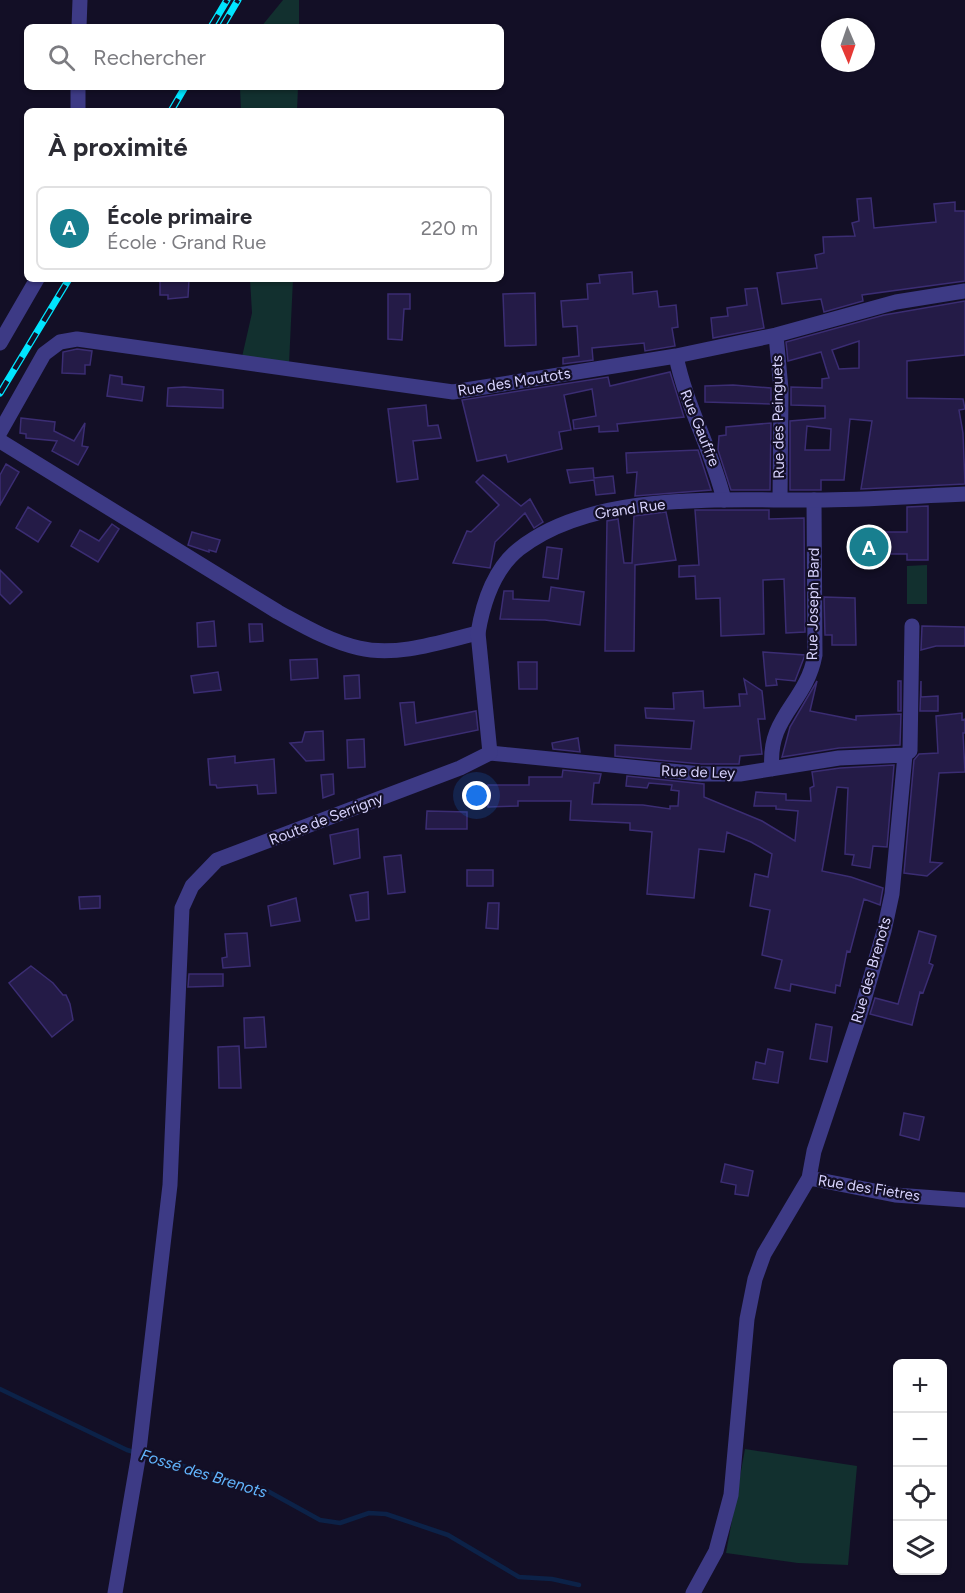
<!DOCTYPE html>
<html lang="fr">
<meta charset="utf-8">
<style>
:root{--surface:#fff;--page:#f7f7f7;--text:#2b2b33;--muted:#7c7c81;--line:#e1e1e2;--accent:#187f8f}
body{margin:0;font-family:Figtree,sans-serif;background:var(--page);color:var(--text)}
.controls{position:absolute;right:18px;bottom:18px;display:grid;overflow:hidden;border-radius:9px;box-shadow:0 2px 4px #0004}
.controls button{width:54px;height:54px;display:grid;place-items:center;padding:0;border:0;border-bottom:2px solid var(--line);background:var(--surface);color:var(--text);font:30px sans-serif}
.compass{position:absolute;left:821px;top:18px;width:54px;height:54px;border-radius:50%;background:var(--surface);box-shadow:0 2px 4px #0004;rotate:178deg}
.you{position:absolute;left:477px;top:796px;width:21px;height:21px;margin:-15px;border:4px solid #fff;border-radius:50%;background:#1a73e8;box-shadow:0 0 0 9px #1a73e833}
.badge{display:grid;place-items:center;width:39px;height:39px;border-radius:50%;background:var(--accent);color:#fff;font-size:20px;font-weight:700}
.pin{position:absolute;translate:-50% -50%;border:3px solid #fff;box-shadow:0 2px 6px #0006}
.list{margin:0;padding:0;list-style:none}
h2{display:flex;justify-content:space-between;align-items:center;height:78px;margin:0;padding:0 24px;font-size:26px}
h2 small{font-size:20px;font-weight:400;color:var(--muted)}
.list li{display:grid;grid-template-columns:39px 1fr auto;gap:18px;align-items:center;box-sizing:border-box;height:84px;margin:0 12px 12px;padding:0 12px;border:2px solid var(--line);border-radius:9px}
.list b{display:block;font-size:22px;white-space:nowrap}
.list p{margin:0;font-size:20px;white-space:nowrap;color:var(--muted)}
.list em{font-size:20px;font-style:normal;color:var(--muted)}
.icon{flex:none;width:33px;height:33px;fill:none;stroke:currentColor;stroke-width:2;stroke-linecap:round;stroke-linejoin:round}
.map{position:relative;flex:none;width:965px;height:1593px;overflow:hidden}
.search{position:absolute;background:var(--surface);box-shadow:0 2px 4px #0004;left:24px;top:24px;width:480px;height:66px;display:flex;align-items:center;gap:15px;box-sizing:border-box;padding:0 21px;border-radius:9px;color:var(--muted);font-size:22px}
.panel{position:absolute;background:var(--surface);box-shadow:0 2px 4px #0004;left:24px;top:108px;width:480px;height:174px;border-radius:9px}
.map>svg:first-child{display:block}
.green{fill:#12302f}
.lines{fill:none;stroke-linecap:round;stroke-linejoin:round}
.stream{stroke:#0c2248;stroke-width:4.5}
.building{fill:#241b47;stroke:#3b2d73;stroke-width:1.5;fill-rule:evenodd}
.minor{stroke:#3d3a85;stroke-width:15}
.tertiary{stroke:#3d3a85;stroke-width:15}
.rail-casing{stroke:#00e5ff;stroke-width:7}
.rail{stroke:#130f26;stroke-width:4.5;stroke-dasharray:14;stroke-linecap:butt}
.labels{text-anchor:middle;stroke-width:4.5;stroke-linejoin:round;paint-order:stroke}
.street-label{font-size:15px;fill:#d9d4ff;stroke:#130f26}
.water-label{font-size:16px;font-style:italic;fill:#62b6ff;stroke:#130f26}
</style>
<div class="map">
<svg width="965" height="1593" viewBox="0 0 965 1593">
<rect width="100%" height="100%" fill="#130f26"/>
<path class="green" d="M283,0h16v27h-38z
M240,87h58l-1,24h-56z
M250,279h43l-4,85 -47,-7 10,-44z
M927,565v39h-20v-38z
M745,1449l112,17 -9,99 -50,-2 -72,-10z"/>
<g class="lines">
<path class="stream" d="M0,1389l127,61 137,39 56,31 20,3 29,-10 17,1 62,21 71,42 33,2 27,6"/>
</g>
<path class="building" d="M871,198l3,30 62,-6 -2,-18 21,-2v9h10v70l-103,14 1,6 -39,11 -3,-13 -39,5 -5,-31 40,-5 -2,-13 9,-2 -1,-16 32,-1 -3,-13 7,-2 -2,-22z
M632,272l1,22 24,-3 2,16 17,-2 2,22 -6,1 3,18 -30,5 -1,-8 -52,5 1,12 -30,4v-6l16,-2 -2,-30 -14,1 -2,-26 27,-2 -1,-15 13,-1 -1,-8z
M169,279l20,1 -1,17 -20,2v-4h-8v-15z
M757,288l7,40 -51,10 -2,-20 17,-2 -1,-8 20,-3 -2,-16z
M535,293l1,52 -31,1 -2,-52z
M388,294h22v15h-6l-2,31 -14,-1z
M965,301v54l-58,6v37l56,1 2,10 -6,1 4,23 2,51 -104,5 11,-68 -22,-2 -6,61h-23v10h-31v-69l35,-3v-12l-34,-1v-18l31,1v-9l7,-1 -8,-26 -33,9 -2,-19 98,-27zM859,341v27l-20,1 -7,-19zM807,426l24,3 -1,21h-25z
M77,349l15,2 -2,14h-5v9l-23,-1 1,-21z
M670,372l14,45 -67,7 1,7 -19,1v-6l-25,3 -1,-9 23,-4 -4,-27 -28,6 7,35 -12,2 3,17 -54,13 -2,-7 -29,6 -15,-61 146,-23 2,9z
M110,375l12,2v7l22,3 -2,14 -35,-5z
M733,385l38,3v16l-66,-2v-16z
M184,387l39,3v18l-56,-2 1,-18z
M426,405l2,21 10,-1 3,13 -28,3 5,38 -21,3 -9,-73z
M21,418l34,4 -1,9 20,10 11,-18 -3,23 6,1 -10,18 -26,-14 5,-10 -31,-3v-4l-6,-1z
M771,423l-1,67h-39l-13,-40 1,-14 7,-1v-8z
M698,450l13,40 -76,6 2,-24 -10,1 -1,-20z
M6,464l13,8 -19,33v-30z
M593,468l1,10 19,-2 2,17 -19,2 -2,-15 -24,3 -3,-13z
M483,475l38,31 9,-7 13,23 -9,6 -9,-15 -30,29 -5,26 -37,-5 14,-32 4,1 28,-27 -23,-23z
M928,506v54h-21v-6h-34v-22h34v-25z
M28,507l23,15 -13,20 -22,-14z
M695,510h74v9l35,-1 1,114 -19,1 -2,-54 -21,1 1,54 -43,2 -1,-38 -24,1 -1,-23 -16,1v-11l20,-1z
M666,512l10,48 -41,5 -1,86h-29l2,-130 11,-2 6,44h8l2,-47z
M112,524l7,5 -21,33 -27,-16 9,-16 19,11z
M192,532l28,8 -4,12 -7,-2v2l-21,-7z
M547,547l15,2 -4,30 -15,-2z
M0,570l22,22 -12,12 -10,-10z
M551,587l33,5 -4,33 -35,-5 -45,-1 4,-28h9v8l36,2z
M824,597l31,1 1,47h-24v-10h-7z
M214,621l2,25 -18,1 -1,-24z
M249,624h13l1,17 -13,1z
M922,626l43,1v19h-29l-15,4z
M763,652l42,3 -10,26 -19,-2 1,6 -11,1z
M317,659l1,19 -27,2 -1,-20z
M518,662h19v27h-18z
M218,672l3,18 -27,3 -3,-17z
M359,675l1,23 -15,1 -1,-23z
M744,679l18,12 3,28h-7l4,35 -22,2 -1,8h-38l-86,-8v-11l76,4 3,-28 -48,-3 -1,-10 29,1 -1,-16 30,-2 1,17 36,-2 -1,-12h8z
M817,681l-7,30 46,9v-4l45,-2 -1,31 -61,3 -57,9 8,-30z
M898,681h3v30h-3z
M921,681v16l17,-1v15h-18z
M414,702l2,21 60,-12 2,19 -73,15 -5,-42z
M962,713v7l3,-1v14h-2l2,39 -26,1 -9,89 12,1 -15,13 -23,-3 10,-113 5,-6 19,-1 -2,-37z
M323,731l1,29 -18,1 -16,-18 12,-1 3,-10z
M578,738l2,14 -27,-3 -1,-6z
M364,739l1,28 -17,1 -1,-28z
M235,756v7l39,-4 2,34 -18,1 -1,-9 -40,3 -1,-3h-6l-2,-26z
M894,765l-7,82 -14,-1 -3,22 -18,-3 2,-10 -9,-1 3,-66 -11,-1 -15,84 29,6 32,11 -3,17 -16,-6 -14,53 -3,-1 -7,35 -4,-1 -1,8 -44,-9 -1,7 -15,-3 7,-28 -20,-5 8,-45 -20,-4 5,-32 13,3 4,-23 -21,-12 -24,-10 -3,20 -25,-3 -5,49 -47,-4 5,-62 -22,-2v-7l-60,-3 1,-19h-53v5l-30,1v-22h41v-8h33l1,-7 38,4 -2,9h-5l-2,21 51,1 27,4v-3h8l1,-15 -8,-1 1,-5 -23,-2 -2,5 -21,-2 1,-10 77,8v13l58,24 33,20 3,-30 -22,-2v-3h-22l2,-14 30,2v6l25,1 -1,-13 4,-2 -2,-14 28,-4z
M333,774l1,20 -11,4 -2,-23z
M427,811l40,1v17h-41z
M358,829l2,29 -26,6 -4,-29z
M401,855l4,37 -17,2 -4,-37z
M467,870h26v16h-26z
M368,892l1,27 -13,2 -6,-26z
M100,896v12l-20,1 -1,-12z
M296,898l4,23 -29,5 -3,-20z
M488,903h11l-1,26 -12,-1z
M919,931l17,5 -7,27 4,2 -10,28 -3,-1 -8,33 -42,-11 5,-16 23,6z
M247,933l3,33 -27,2 -1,-10 5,-1 -2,-23z
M31,966l22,17 10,12h3l4,9 3,16 -21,17 -43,-54z
M189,974h34v12l-35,1z
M264,1017l2,30 -21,1 -1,-30z
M816,1024l16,3 -5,35 -17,-3z
M239,1046l2,42h-22l-1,-41z
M768,1049l15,3 -5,31 -25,-4 3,-17 9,2z
M904,1113l20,4 -5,23 -19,-5z
M725,1164l28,7 -5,25 -13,-2 1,-9 -15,-3z"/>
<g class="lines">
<path class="minor" d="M79,27l1,-27
M78,111v-24
M776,335l5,54 -1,110
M0,343l37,-64
M676,356c10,50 36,94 48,144
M0,432l44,-78 16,-12 17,-3 376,53 223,-36 100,-21 120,-33 69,-11
M0,441l278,171c26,14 51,29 81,36 38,9 82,-6 119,-15
M490,753l211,21h39l99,-16 66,-3
M905,755l5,-4 2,-125
M772,769c-5,-53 34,-65 43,-114l-1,-155
M809,1178l86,17 70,5
M693,1593l23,-42 15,-56 16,-176 8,-40 9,-25 45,-76 5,-27 46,-137 24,-83 8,-37 13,-139"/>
<path class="tertiary" d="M115,1593l23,-134 32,-274 12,-277 10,-22 25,-26 243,-92 30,-15 -12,-120c5,-30 16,-64 41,-84 75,-59 205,-48 296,-49 50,0 100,-4 150,-6"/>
<defs>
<path id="rail" d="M211,27l16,-27
M222,27l16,-27
M171,111l14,-24
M0,393l69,-114"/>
</defs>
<use href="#rail" class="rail-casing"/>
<use href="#rail" class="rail"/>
</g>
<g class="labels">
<g class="street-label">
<text transform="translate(514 382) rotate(-9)" y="5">Rue des Moutots</text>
<text transform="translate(778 417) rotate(-91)" y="5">Rue des Peinguets</text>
<text transform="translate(700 428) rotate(68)" y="5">Rue Gauffre</text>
<text transform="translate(630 509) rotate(-8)" y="5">Grand Rue</text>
<text transform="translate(813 604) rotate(-89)" y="5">Rue Joseph Bard</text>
<text transform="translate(698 772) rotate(2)" y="5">Rue de Ley</text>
<text transform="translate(326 819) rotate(-21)" y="5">Route de Serrigny</text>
<text transform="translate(871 970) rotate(-74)" y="5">Rue des Brenots</text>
<text transform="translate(869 1188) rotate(9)" y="5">Rue des Fietres</text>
</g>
<g class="water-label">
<text transform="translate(204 1473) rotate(17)" y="6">Fossé des Brenots</text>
</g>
</g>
</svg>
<div class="controls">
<button>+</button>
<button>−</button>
<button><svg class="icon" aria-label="locate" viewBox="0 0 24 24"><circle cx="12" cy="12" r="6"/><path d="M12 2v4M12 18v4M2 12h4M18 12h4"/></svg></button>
<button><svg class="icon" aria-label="layers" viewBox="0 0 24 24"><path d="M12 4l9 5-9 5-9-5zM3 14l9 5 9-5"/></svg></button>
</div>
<svg class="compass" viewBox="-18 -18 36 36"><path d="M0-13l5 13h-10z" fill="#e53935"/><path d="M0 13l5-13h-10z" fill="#7c7c81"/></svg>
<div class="you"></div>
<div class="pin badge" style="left:869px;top:547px">A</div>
<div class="search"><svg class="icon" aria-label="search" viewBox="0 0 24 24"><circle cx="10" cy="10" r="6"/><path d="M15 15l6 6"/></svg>Rechercher</div>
<section class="panel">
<h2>À proximité<small></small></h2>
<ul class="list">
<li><span class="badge">A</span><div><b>École primaire</b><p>École · Grand Rue</p></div><em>220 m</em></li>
</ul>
</section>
</div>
